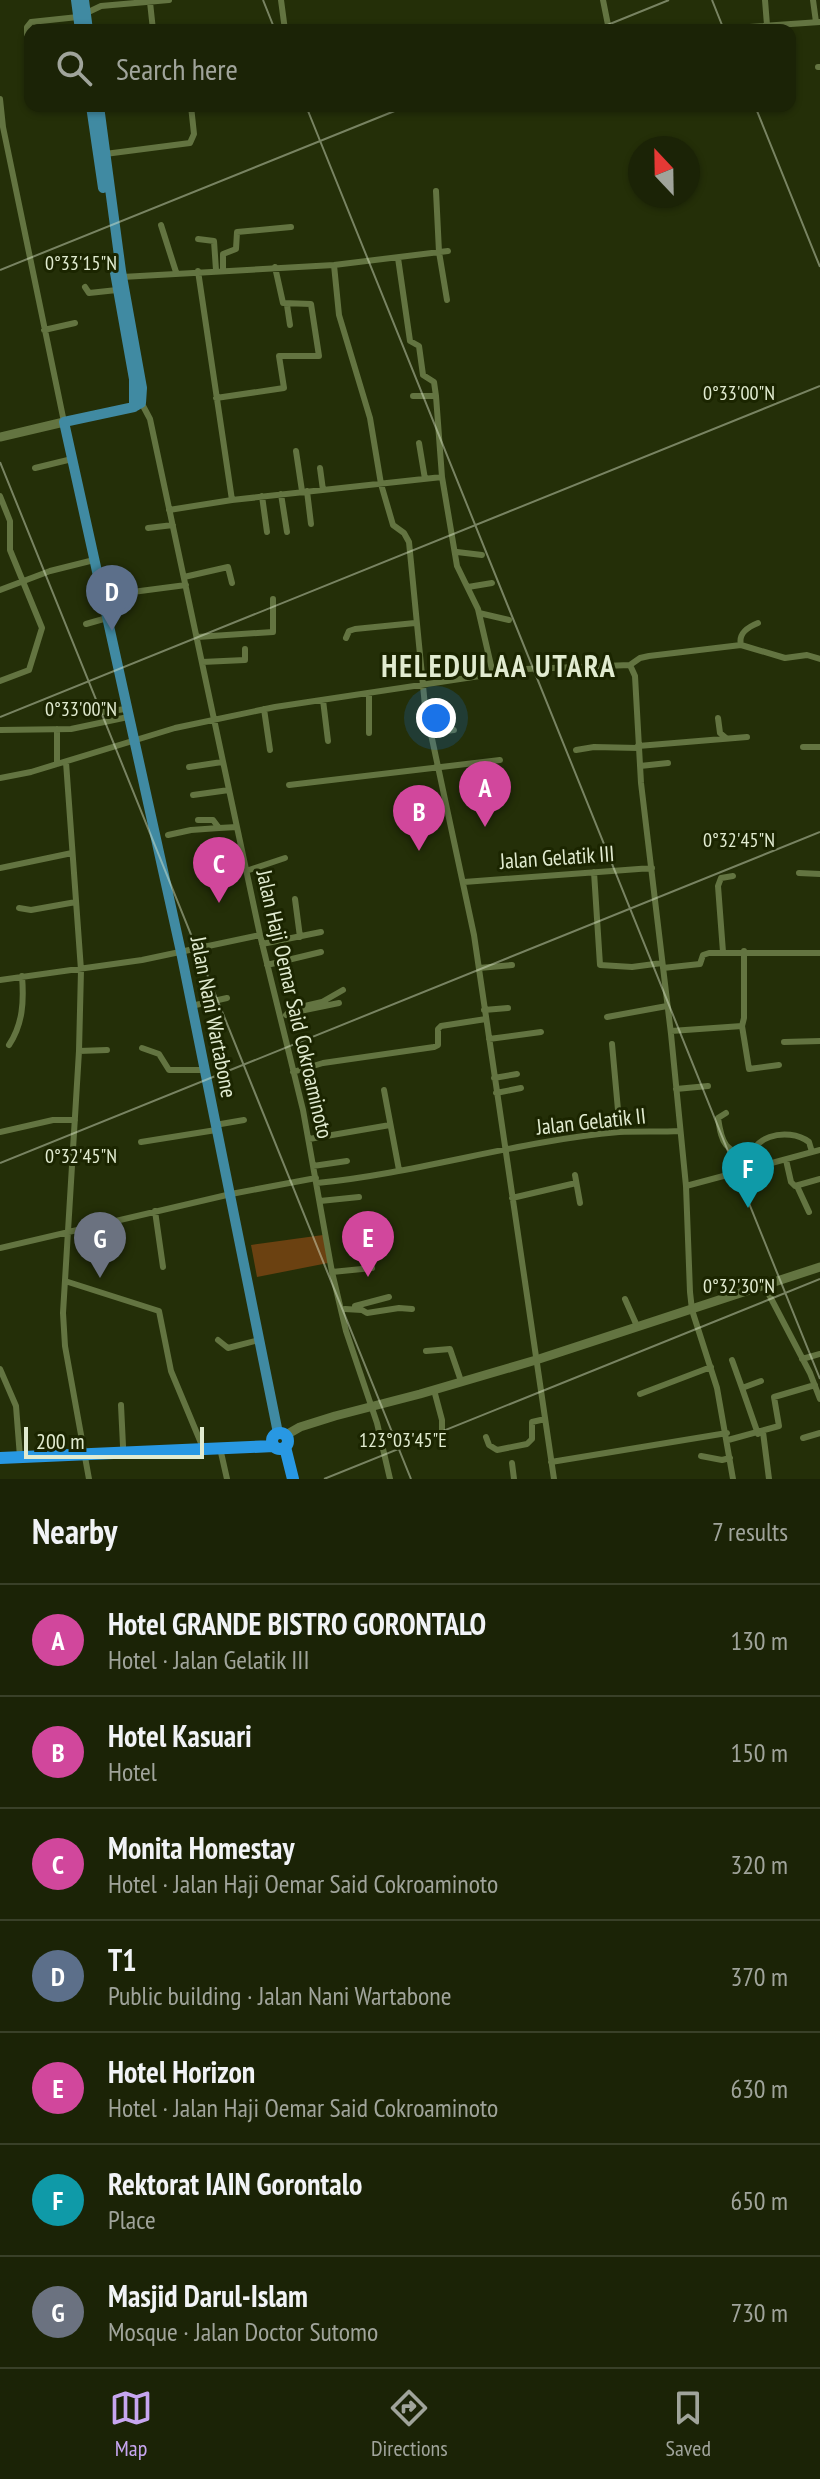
<!DOCTYPE html>
<meta charset="utf-8">
<style>
:root{--surface:#1b2306;--page:#242b10;--text:#f1f3f6;--muted:#a0a49b;--line:#394028;--accent:#c7a6f0}
body{margin:0;font-family:"PT Sans Narrow",sans-serif;background:var(--page);color:var(--text)}
.compass{position:absolute;left:628px;top:136px;width:72px;height:72px;border-radius:50%;background:var(--surface);box-shadow:0 2px 6px #0004;rotate:338deg}
.scale{position:absolute;left:24px;bottom:20px;width:180px;box-sizing:border-box;padding-left:8px;border:4px solid #e1ebd0;border-top:0;font-size:22px;line-height:28px;white-space:nowrap;color:#e1ebd0;-webkit-text-stroke:6px #1b2500;paint-order:stroke}
.you{position:absolute;left:436px;top:718px;width:28px;height:28px;margin:-20px;border:6px solid #fff;border-radius:50%;background:#1a73e8;box-shadow:0 0 0 12px #1a73e833}
.badge{display:grid;place-items:center;width:52px;height:52px;border-radius:50%;background:var(--accent);color:#fff;font-size:26px;font-weight:700}
.pin{position:absolute;translate:-50% -66px;filter:drop-shadow(0 2px 4px #0008)}
.pin::after{content:'';position:absolute;top:42px;width:28px;height:24px;background:inherit;clip-path:polygon(0 0,100% 0,50% 100%)}
.list{margin:0;padding:0;list-style:none}
h2{display:flex;justify-content:space-between;align-items:center;height:104px;margin:0;padding:0 32px;font-size:34px}
h2 small{font-size:26px;font-weight:400;color:var(--muted)}
.list li{display:grid;grid-template-columns:52px 1fr auto;gap:24px;align-items:center;box-sizing:border-box;height:112px;padding:0 32px;border-top:2px solid var(--line)}
.list b{display:block;font-size:30px;white-space:nowrap}
.list p{margin:0;font-size:26px;white-space:nowrap;color:var(--muted)}
.list em{font-size:26px;font-style:normal;color:var(--muted)}
.icon{flex:none;width:44px;height:44px;fill:none;stroke:currentColor;stroke-width:2;stroke-linecap:round;stroke-linejoin:round}
.map{position:relative;flex:none;width:820px;height:1479px;overflow:hidden}
.search{position:absolute;background:var(--surface);box-shadow:0 2px 6px #0004;left:24px;right:24px;top:24px;height:88px;display:flex;align-items:center;gap:20px;box-sizing:border-box;padding:0 28px;border-radius:16px;color:var(--muted);font-size:30px}
.sheet{height:888px;background:var(--surface)}
nav{display:flex;justify-content:space-around;align-items:center;box-sizing:border-box;height:112px;border-top:2px solid var(--line);background:var(--surface);font-size:22px;color:var(--muted)}
nav a{display:grid;justify-items:center;gap:4px}
nav .on{color:var(--accent)}
.map>svg:first-child{display:block}
.green{fill:#6b4111}
.lines{fill:none;stroke-linecap:round;stroke-linejoin:round}
.street{stroke:#637441;stroke-width:6}
.secondary{stroke:#637441;stroke-width:9}
.primary{stroke:#408aa2;stroke-width:10}
.highway{stroke:#2898e3;stroke-width:12}
.ticks{fill:none;stroke:#e1ebd0;stroke-width:2;stroke-opacity:0.45}
.labels{text-anchor:middle;stroke-width:6;stroke-linejoin:round;paint-order:stroke}
.street-label{font-size:22px;fill:#e1ebd0;stroke:#1b2500}
.district-label{font-size:30px;font-weight:bold;letter-spacing:2px;fill:#e1ebd0;stroke:#1b2500}
.ticks-label{font-size:20px;text-anchor:middle;fill:#e1ebd0;stroke:#1b2500;stroke-width:6;stroke-linejoin:round;paint-order:stroke}
</style>
<div class="map">
<svg width="820" height="1479" viewBox="0 0 820 1479">
<rect width="100%" height="100%" fill="#242f08"/>
<path class="green" d="M323,1235l5,28 -71,14 -6,-32z"/>
<g class="lines">
<path class="street" d="M281,0l4,30
M603,0l6,30
M765,0l2,25
M813,0l3,22
M150,2l3,28
M705,30l115,-8
M27,34v-7l4,-5 47,-5 23,-11 68,-6
M818,67h2
M0,99l3,28 61,295
M105,154l85,-11 4,-9 -3,-28
M436,191l3,61 8,48
M161,225l15,47
M198,239l16,2 2,29
M398,258l12,83 9,5 4,29 11,7 2,14
M334,265l5,50 31,103 11,66 12,41 11,8 5,9 16,164 49,229 80,544
M223,269v-15l13,-5 1,-17 54,-5
M198,271l34,229
M122,277l212,-12 114,-14
M85,287l4,6 28,-3
M287,305l3,20
M44,330l31,-7
M413,396h23l6,81 15,89 21,43 15,65
M216,398l68,-10 -5,-32h40l-8,-52 -28,-1 -8,-36
M141,402l9,17 110,516 43,175 29,162 14,59 31,92 13,56
M419,443l6,36
M296,451l6,40
M35,468l37,-9
M320,468l3,22
M307,491l4,33
M281,494l6,38
M0,496l10,25v29l32,78 -13,42 -29,11
M262,496l5,36
M169,510l63,-10 210,-23
M148,528l25,-3
M457,552l25,3
M184,577l44,-10 4,16
M468,587l24,-4
M0,590l50,-19 44,-11
M102,596l84,-11
M479,613l30,7
M86,624l21,-6
M197,637l76,-5v-33
M346,638l3,-7 6,-2 60,-6
M741,645l44,13 22,-3 13,4
M202,662l43,-2v-11
M630,665l10,-7 9,-2 92,-11c-3,-12 7,-18 17,-22
M323,700l5,41
M264,709l6,41
M94,713l32,-4
M718,718l2,15 6,5
M57,729v35
M0,730l71,-1 57,-12
M369,733v-40
M429,733l25,-3
M638,746l109,-9
M803,747h17
M576,750l18,-3 44,1
M66,762l15,208 -2,81 -16,262 2,33 24,133
M640,766l28,-3
M189,767l33,-5
M0,778l31,-6 144,-44 100,-21 251,-38 104,-4 5,11 6,107 30,251 15,152 4,106 2,18 25,78 16,91
M289,785l211,-25
M193,795l36,-5
M198,820h15l6,8 18,-1
M168,835l23,-5 28,-2
M0,868l72,-15
M246,871l39,-13
M594,872l6,93 32,2 30,-4
M799,873l21,1
M464,882l188,-14
M295,899l5,38
M19,908l12,2 45,-8
M262,944l59,-12
M723,952l-5,-66 3,-8 12,-2
M267,965l54,-13
M479,968l33,-3
M663,968l37,-4 3,-9 6,-2h111
M0,980l142,-20 118,-25
M191,1006l36,-8
M484,1010l24,-2
M295,1012l44,-9
M286,1015l6,-6 30,-7 21,-12
M607,1017l60,-11
M742,1026l7,43 30,-4
M671,1031l71,-5 2,-8v-67
M489,1039l52,-7
M784,1042l36,-1
M612,1044l8,88
M9,1045c14,-21 15,-44 13,-69
M142,1048l17,6 10,16h35
M79,1051l28,-1
M293,1072l30,-9 111,-16 4,-2v-16l3,-3 45,-7
M494,1078l23,-4
M676,1089l32,-3
M384,1090l15,80
M496,1093l25,-5
M726,1113l-8,5c4,28 7,30 32,42
M215,1125l29,-5
M0,1132l53,-12h22
M309,1139l81,-14
M141,1142l75,-12
M786,1160l5,22 4,4 25,-7
M313,1166l34,-5
M752,1168c-8,-32 36,-42 57,-26l3,10
M575,1175l5,28
M317,1183c101,-10 200,-42 302,-51 20,-1 41,0 61,-1
M686,1186l134,-36
M797,1186l12,26
M512,1198l64,-15
M320,1201l39,-4
M155,1211l8,56
M0,1248l231,-54 85,-16
M332,1272l40,-4
M65,1281l94,30 12,60 30,72
M764,1285l46,88 10,26
M625,1299l12,27
M355,1306l34,-9
M345,1309l17,1 5,3 32,-5 13,1
M218,1340l10,8 31,-8
M426,1351l24,-2 11,32
M802,1359l18,-5
M732,1360l10,28
M0,1369l16,37 4,51
M434,1390l8,30v15
M640,1394l71,-27
M121,1405l2,41
M763,1432l6,47
M758,1434l-16,-46 19,-7
M486,1437l3,8 8,5 30,-6 5,-5v-17l13,-3
M803,1438l17,-5
M728,1440l51,-14 -5,-29 41,-12
M220,1448l7,31
M701,1456l21,4 8,-2
M551,1462l176,-29
M512,1463l2,16"/>
<path class="secondary" d="M0,437l64,-15
M286,1435l14,-8 35,-11 85,-22 116,-34 284,-93"/>
<path class="primary" d="M76,0l4,30
M84,0l4,30
M91,106l12,82
M99,106l22,165 21,117 -1,15 -7,4
M114,267l20,112v28
M134,407l-70,15 117,530 97,481"/>
<path class="highway" d="M272 1441a8 8 0 1 1 16 0a8 8 0 1 1-16 0Z
M285,1447l8,32
M0,1458l274,-12"/>
</g>
<path class="ticks" d="M263,0l12,30M712,0l12,30M595,30l74,-30M306,106l514,1273M755,106l65,161M0,270l407,-164M0,462l411,1017M0,717l820,-331M0,1163l820,-331M324,1479l496,-200"/>
<g class="labels">
<g class="street-label">
<text transform="translate(557 857) rotate(-4)" y="8">Jalan Gelatik III</text>
<text transform="translate(295 1004) rotate(77)" y="8">Jalan Haji Oemar Said Cokroaminoto</text>
<text transform="translate(214 1017) rotate(79)" y="8">Jalan Nani Wartabone</text>
<text transform="translate(591 1121) rotate(-6)" y="8">Jalan Gelatik II</text>
</g>
<g class="district-label">
<text x="499" y="677">HELEDULAA UTARA</text>
</g>
</g>
<g class="ticks-label">
<text x="81" y="270">0°33'15"N</text>
<text x="739" y="400">0°33'00"N</text>
<text x="81" y="716">0°33'00"N</text>
<text x="739" y="847">0°32'45"N</text>
<text x="81" y="1163">0°32'45"N</text>
<text x="739" y="1293">0°32'30"N</text>
<text x="403" y="1447">123°03'45"E</text>
</g>
</svg>
<svg class="compass" viewBox="-18 -18 36 36"><path d="M0-13l5 13h-10z" fill="#e53935"/><path d="M0 13l5-13h-10z" fill="#a0a49b"/></svg>
<div class="scale">200 m</div>
<div class="you"></div>
<div class="pin badge" style="left:485px;top:827px;background:#d1479c">A</div>
<div class="pin badge" style="left:419px;top:851px;background:#d1479c">B</div>
<div class="pin badge" style="left:219px;top:903px;background:#d1479c">C</div>
<div class="pin badge" style="left:112px;top:631px;background:#5c6f8a">D</div>
<div class="pin badge" style="left:368px;top:1277px;background:#d1479c">E</div>
<div class="pin badge" style="left:748px;top:1208px;background:#0f9aa8">F</div>
<div class="pin badge" style="left:100px;top:1278px;background:#6b7280">G</div>
<div class="search"><svg class="icon" aria-label="search" viewBox="0 0 24 24"><circle cx="10" cy="10" r="6"/><path d="M15 15l6 6"/></svg>Search here</div>
</div>
<section class="sheet">
<h2>Nearby<small>7 results</small></h2>
<ul class="list">
<li><span class="badge" style="background:#d1479c">A</span><div><b>Hotel GRANDE BISTRO GORONTALO</b><p>Hotel · Jalan Gelatik III</p></div><em>130 m</em></li>
<li><span class="badge" style="background:#d1479c">B</span><div><b>Hotel Kasuari</b><p>Hotel</p></div><em>150 m</em></li>
<li><span class="badge" style="background:#d1479c">C</span><div><b>Monita Homestay</b><p>Hotel · Jalan Haji Oemar Said Cokroaminoto</p></div><em>320 m</em></li>
<li><span class="badge" style="background:#5c6f8a">D</span><div><b>T1</b><p>Public building · Jalan Nani Wartabone</p></div><em>370 m</em></li>
<li><span class="badge" style="background:#d1479c">E</span><div><b>Hotel Horizon</b><p>Hotel · Jalan Haji Oemar Said Cokroaminoto</p></div><em>630 m</em></li>
<li><span class="badge" style="background:#0f9aa8">F</span><div><b>Rektorat IAIN Gorontalo</b><p>Place</p></div><em>650 m</em></li>
<li><span class="badge" style="background:#6b7280">G</span><div><b>Masjid Darul-Islam</b><p>Mosque · Jalan Doctor Sutomo</p></div><em>730 m</em></li>
</ul>
</section>
<nav>
<a class="on"><svg class="icon" aria-label="map" viewBox="0 0 24 24"><path d="M3 6l6-2 6 2 6-2v14l-6 2-6-2-6 2zM9 4v14M15 6v14"/></svg>Map</a>
<a><svg class="icon" aria-label="directions" viewBox="0 0 24 24"><path d="M12 3l9 9-9 9-9-9zM9 14v-3h6M13 9l2 2-2 2"/></svg>Directions</a>
<a><svg class="icon" aria-label="saved" viewBox="0 0 24 24"><path d="M7 4h10v16l-5-4-5 4z"/></svg>Saved</a>
</nav>
